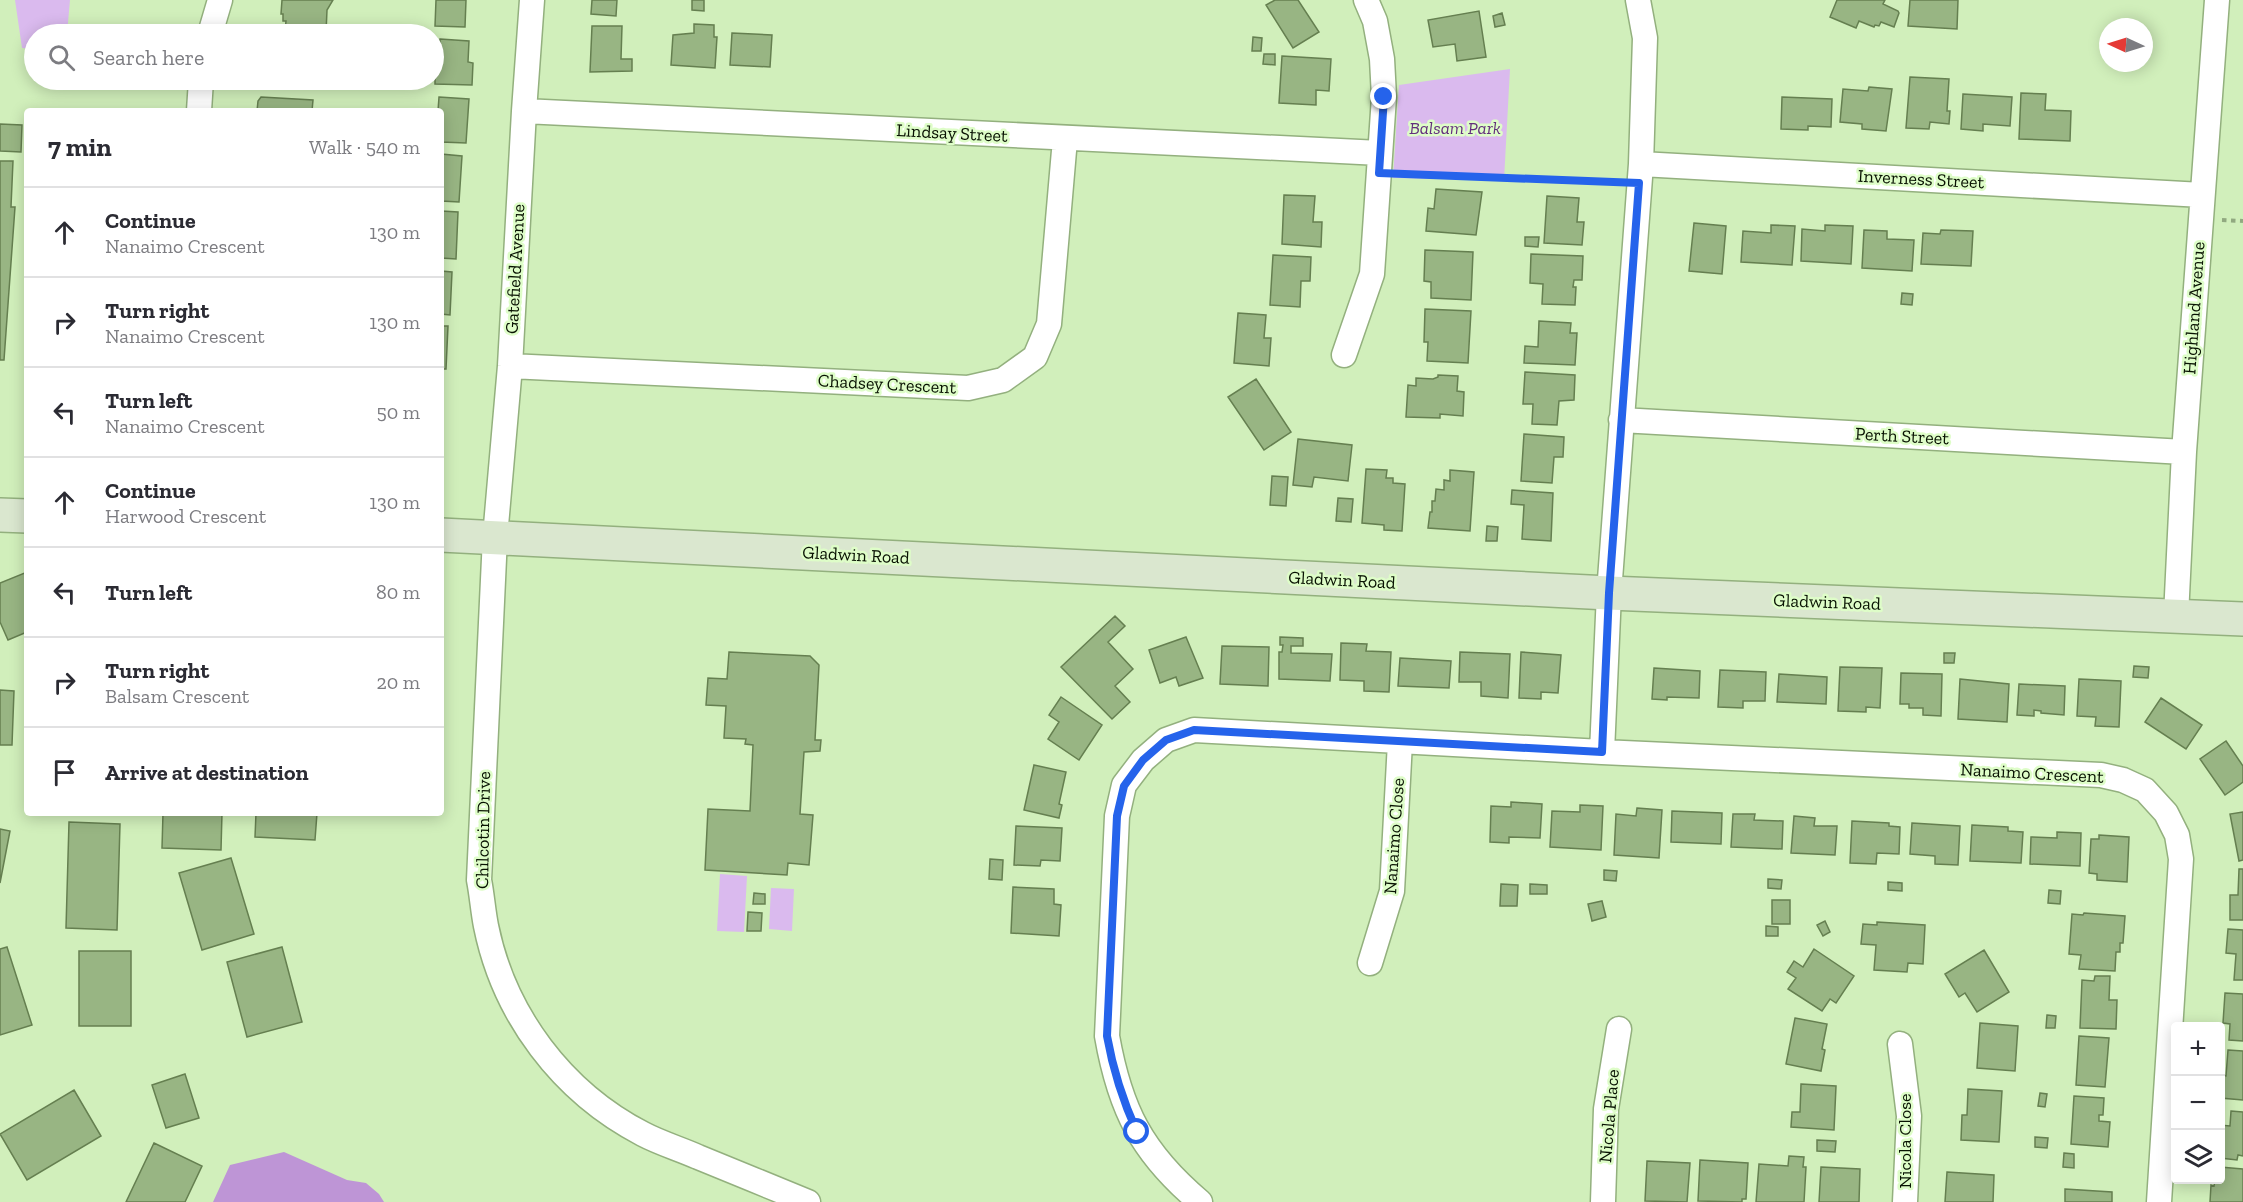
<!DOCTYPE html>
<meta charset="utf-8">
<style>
:root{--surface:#fff;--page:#f7f7f7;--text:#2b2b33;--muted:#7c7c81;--line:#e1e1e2}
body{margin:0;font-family:"Zilla Slab",serif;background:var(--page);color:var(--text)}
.controls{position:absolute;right:18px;bottom:18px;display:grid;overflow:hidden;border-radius:6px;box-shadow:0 3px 15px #0003}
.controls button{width:54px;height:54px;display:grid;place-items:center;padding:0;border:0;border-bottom:2px solid var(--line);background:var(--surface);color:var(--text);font:30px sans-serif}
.compass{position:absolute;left:2099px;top:18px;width:54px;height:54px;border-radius:50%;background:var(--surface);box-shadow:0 3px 15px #0003;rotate:274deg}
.stop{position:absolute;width:18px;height:18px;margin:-14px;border:4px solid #2563eb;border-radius:50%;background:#fff}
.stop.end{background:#2563eb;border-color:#fff;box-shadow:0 2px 6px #0008}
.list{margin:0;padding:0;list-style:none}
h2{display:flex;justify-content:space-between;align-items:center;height:78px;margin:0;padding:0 24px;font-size:26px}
h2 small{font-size:20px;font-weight:400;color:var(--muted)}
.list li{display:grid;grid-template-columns:39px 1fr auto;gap:18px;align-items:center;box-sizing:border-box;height:90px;padding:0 24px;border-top:2px solid var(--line)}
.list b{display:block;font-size:22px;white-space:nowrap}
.list p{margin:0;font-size:20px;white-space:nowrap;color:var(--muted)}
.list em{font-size:20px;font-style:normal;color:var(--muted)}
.icon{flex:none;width:33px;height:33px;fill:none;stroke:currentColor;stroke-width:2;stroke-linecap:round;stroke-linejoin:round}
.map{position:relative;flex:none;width:2243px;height:1202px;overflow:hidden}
.search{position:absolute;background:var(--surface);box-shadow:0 3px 15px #0003;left:24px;top:24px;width:420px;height:66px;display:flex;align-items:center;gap:15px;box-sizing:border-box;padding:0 21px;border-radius:33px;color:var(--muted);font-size:22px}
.panel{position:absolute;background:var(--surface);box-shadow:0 3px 15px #0003;left:24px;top:108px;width:420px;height:708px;border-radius:6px}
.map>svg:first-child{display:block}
.green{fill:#dabaee}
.forest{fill:#be95d6}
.building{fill:#98b583;stroke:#657f50;stroke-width:1.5}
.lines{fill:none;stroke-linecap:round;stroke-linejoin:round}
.street-casing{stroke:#93b07e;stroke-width:27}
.secondary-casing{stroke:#93b07e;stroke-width:36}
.path{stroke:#91a980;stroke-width:4;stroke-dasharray:4.5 4.5;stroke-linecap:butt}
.street{stroke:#fff;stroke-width:24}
.secondary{stroke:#dae7cf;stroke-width:33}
.route{stroke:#2563eb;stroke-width:8}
.labels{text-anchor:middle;stroke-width:5;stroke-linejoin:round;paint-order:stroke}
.park-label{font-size:18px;font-style:italic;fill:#622e7c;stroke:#defdc8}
.street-label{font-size:18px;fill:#081202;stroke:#defdc8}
</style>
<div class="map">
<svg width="2243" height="1202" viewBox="0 0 2243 1202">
<rect width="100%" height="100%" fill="#d1efbb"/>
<path class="green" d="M15,0h55l-3,34h-33v15l-12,-1z
M1510,69l-6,111 -111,-2 6,-93z
M720,874l27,2 -3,56 -27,-1z
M771,888l23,1 -2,42 -23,-2z"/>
<path class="forest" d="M284,1152l63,28 19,3 13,11 5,8h-171l17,-37z"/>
<path class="building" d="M282,0h51l-6,10 -1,23 -41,-2 1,-10h-3v-7h-2z
M436,0h30l-1,27 -30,-1z
M592,0h25l-1,16 -25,-2z
M692,0h12v11l-12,-1z
M1275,0h23l21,32 -26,16 -27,-43z
M1837,0h48l-2,4 15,7 1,2 -5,14 -13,-5 -2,4 -4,-1 -1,2 -15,-6 -3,7 -26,-11z
M1910,0h48l-1,29 -49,-3z
M1479,11l7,46 -29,4 -2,-17 -22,3 -5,-27z
M1502,13l3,12 -10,2 -2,-11z
M694,24l20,1v12h3l-2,31 -44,-3 2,-30 21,-2z
M592,26h30l-1,33h11v12l-42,1z
M732,33l40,2 -2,32 -40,-2z
M1253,37l9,1 -1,13h-9z
M440,39l29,2 -1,21 5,1 -1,22 -37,-1v-23h4z
M1264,54h11v11l-12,-1z
M1282,56l49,3 -2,32 -13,-1v15l-37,-2z
M1910,77l39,2 -2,32h3l-1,13 -19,-2 -1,7 -23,-1z
M256,80h42v5h-19l-24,-2z
M1869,87l23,2 -6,42 -24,-2v-5l-22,-2 3,-33 25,2z
M2021,93l25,1 -1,16 26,1 -1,30 -51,-2z
M1963,94l49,3 -2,29 -27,-2v7l-22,-2z
M261,97l52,3 -1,11h-55l1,-10z
M439,97l30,2 -3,44 -25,-1v-31h-3z
M1782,97l50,2 -1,28 -23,-1v4l-27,-1z
M0,124l22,1 -1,27 -21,-1z
M441,154l21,2 -3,46 -18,-1z
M0,161h13l-2,46h4l-11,153h-4z
M1436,189l46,3 -6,43 -50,-4 2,-23 6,1z
M1284,195l31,1 -2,26h9l-1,25 -39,-3z
M1547,196l32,2 -2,24h7l-2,23 -38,-2z
M441,211l17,1 -2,47 -15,-1z
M1694,223l32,3 -4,48 -33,-3z
M1771,225l24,1 -3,39 -51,-3 2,-31 28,2z
M1825,225l28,1 -2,38 -50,-3 1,-32 23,2z
M1864,230l23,1v8l27,1 -2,31 -50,-3z
M1941,230l32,1 -2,35 -50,-2 2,-31 17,1z
M1525,237h14l-1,10 -13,-1z
M1425,250l48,2 -2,48 -40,-2v-16l-7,-1z
M1531,254l52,2 -1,24h-8l-1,7h3l-1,18 -33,-1 1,-20 -13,-1z
M1273,255l38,2 -1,24h-9l-1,26 -30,-2z
M441,271l11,1 -2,43 -9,-1z
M1902,293l11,1 -1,11 -11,-1z
M1425,309l46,2 -3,52 -41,-2 1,-19h-4z
M1238,313l28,2 -2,23h7l-2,28 -35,-3z
M1539,321l32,2 -1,10h7l-2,32 -51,-2 1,-17 13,1z
M441,326h7l-2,43h-5z
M1525,372l50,3 -1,25 -15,1 -2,24 -25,-1 1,-20h-10z
M1438,375l20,1 -1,15 7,1 -1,24 -23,-2v4l-34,-1 2,-32 8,1v-8l17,1 5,-2z
M1256,379l35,53 -27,18 -36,-53z
M1524,434l40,3 -1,20h-9l-2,26 -31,-2z
M1298,439l54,6 -4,36 -34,-4 -2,10 -19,-2z
M1366,469l21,1 -1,8h7v5l12,1 -3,47 -18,-1v-5l-22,-2z
M1450,470l24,2 -4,59 -42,-3 2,-16h2v-11h3l1,-12 8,1v-10l6,1z
M1272,476l16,1 -2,29 -16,-1z
M1512,490l41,3 -2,48 -29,-2 2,-34 -13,-1z
M1338,498l15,1 -2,23 -15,-1z
M1487,526l11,1 -1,14h-11z
M27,572v60l-19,8 -8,-18v-39z
M1115,616l10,10 -17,16 25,27 -18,17 15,16 -18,17 -51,-52z
M1186,637l17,41 -24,8 -3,-9 -16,6 -11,-33z
M1280,637l23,1v8h-12v7l41,1 -2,27 -51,-2v-27h3l1,-7h-3z
M1341,643l26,1 -1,7 25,1 -2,40 -25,-1v-10l-24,-1z
M1222,646l47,1 -1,39 -48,-2z
M729,652l81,4 9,9 -4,75h6l-1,11 -16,1 -4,62 13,1 -4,50 -21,-2 -1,12 -82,-5 3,-61 42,2 3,-66 -8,-1 1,-5 -22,-1 2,-32 -20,-1 2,-27 19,1z
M1460,652l50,2 -2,44 -27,-2v-14h-22z
M1521,652l40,3 -3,38 -17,-1v7l-22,-1z
M1944,653h11l-1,10h-10z
M1400,658l51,3 -2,27 -51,-2z
M2134,666l15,1 -1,11 -15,-1z
M1840,667l42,1 -2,40 -14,-1v5l-28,-1z
M1654,668l46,3 -1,27 -32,-1v3l-15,-1z
M1720,670l46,2 -1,29h-22v7l-25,-1z
M1901,673l41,1 -1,42 -18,-1v-7h-14v-4h-9z
M1779,674l48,3 -1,27 -49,-2z
M1960,679l49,5 -2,38 -49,-3z
M2079,679l42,2 -2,46 -24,-1 1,-9 -19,-1z
M2019,684l46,2 -1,29 -23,-2v-2l-7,-1v6l-17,-1z
M0,690l14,1 -2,54h-12z
M1061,697l41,28 -23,35 -31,-21 11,-17 -10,-7z
M2161,698l41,27 -16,24 -41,-27z
M2226,741l17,25v16l-18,13 -25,-36z
M1034,765l32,7 -7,32 3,1 -3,13 -35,-8z
M1511,802l31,2 -2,34 -31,-1v6l-19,-1 1,-36 20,1z
M1580,805l23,1 -2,44 -51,-3 2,-36 28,1z
M1637,808l25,2 -3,48 -45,-3 2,-41 20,2z
M1672,811l50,2 -1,31 -50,-2z
M2243,812v48l-4,1 -9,-47z
M163,813h59l-1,37 -59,-2z
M256,813h61l-2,27 -60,-3z
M1733,814h22l-1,6 29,1 -1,28 -51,-2z
M1794,816l21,2 -1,8h23l-2,29 -44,-2z
M1852,821l37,2v3l11,1 -1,27 -22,-1 -1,11 -26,-1z
M69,822l51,2 -3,106 -51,-2z
M1912,823l48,3 -2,39 -23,-1v-8l-25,-2z
M1972,825l36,2v4l15,1 -2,31 -51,-2z
M1016,826l46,2 -2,33 -19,-1 -1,6 -26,-1z
M0,829l10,2 -10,52z
M2057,832l24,1 -1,33 -50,-2 1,-27 26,1z
M2099,835l30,2 -2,45 -30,-2v-6l-8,-1 2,-34h8z
M231,858l23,76 -52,16 -23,-77z
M990,859l13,1 -1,20 -13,-1z
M2239,869h4v51h-13v-25h8z
M1604,870l13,1 -1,10 -12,-1z
M1768,879l14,1 -1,9 -13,-1z
M1888,882l14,1v8l-14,-1z
M1501,884l17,1 -1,21h-17z
M1530,884l17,1v9h-17z
M1013,887l41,2v15l7,1 -2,31 -48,-3z
M2049,890l12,1 -1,13 -12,-1z
M754,893l11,1v10h-12z
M1772,900h18v24h-18z
M1602,901l4,16 -14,4 -4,-17z
M748,912l14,1 -1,18h-14z
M2084,913l41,3 -2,27h-3v9h-4l-1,19 -36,-2 2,-14 -12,-1 3,-40 11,1z
M1825,921l5,11 -7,4 -6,-11z
M1877,922l48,3 -2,39 -15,-1 -1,9 -33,-2 2,-25 -15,-1 2,-20 14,1z
M1766,926l12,1v9h-12z
M2228,929l15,1v50h-9l2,-26 -10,-1z
M7,947l25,78 -32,10v-86z
M282,947l20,75 -55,15 -20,-75z
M1814,949l40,27 -18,27 -6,-4 -8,12 -34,-22 8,-11 -9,-6 7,-11 9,6z
M1984,950l25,42 -32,20 -12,-19 -6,4 -14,-23z
M79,951h52v75h-52z
M2095,976h15l-1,24h8l-1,29 -36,-1 2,-48 12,1z
M2225,993l18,1v47l-14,-1 1,-16 -7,-1z
M2047,1015l9,1 -1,12h-9z
M1795,1018l32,6 -5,25 3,1 -4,21 -35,-7z
M1980,1023l38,3 -3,45 -38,-3z
M2079,1036l30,2 -4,49 -29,-2z
M2228,1050l15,1v49l-23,-2v-23l6,1z
M185,1074l14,44 -33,10 -14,-43z
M1801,1084l35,2 -2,44 -43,-3 1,-15h8z
M1968,1089l34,2 -3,51 -38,-2 1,-25h5z
M74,1090l27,46 -74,44 -27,-46z
M2040,1093l7,1 -2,13 -7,-1z
M2074,1096l30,2 -1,17h-4v6l11,1 -2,25 -37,-3z
M2231,1111l12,1v44l-5,-1 -1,5 -17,-2v-33l10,1z
M2035,1137l13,1 -1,10 -12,-1z
M1817,1140l19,1 -1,11 -18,-1z
M154,1143l48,23 -17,36h-59z
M2064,1153l10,1v14l-11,-1z
M1789,1156l15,1 -1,10h3l-2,35h-48l3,-38 29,2z
M1700,1160l48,3 -2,36h-4v3l-44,-1z
M1647,1161l43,2 -3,39 -42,-1z
M1821,1167l39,2 -1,33h-40z
M2220,1167l23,2v33h-33l1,-17 3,1 1,-6h5z
M1947,1172l47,3 -1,27h-48z
M2065,1189l47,3v10h-47z"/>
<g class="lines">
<defs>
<path id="street" d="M532,0l-8,111 -14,255 -15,171 -16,343c3,15 4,31 7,46 18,89 76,166 157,208 17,9 37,15 55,23 37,15 73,30 110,45
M210,34l10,-34
M199,111l2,-31
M524,111l856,42
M1641,164l561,31
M1344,355l28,-81 12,-177 -2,-38 -7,-38 -9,-21
M510,366l458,22 35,-8 32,-23 14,-33 16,-185
M1621,420l563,32
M2176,616l8,-164 33,-452
M1602,752l7,-159 32,-429 4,-126 -7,-38
M1370,963l22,-72 8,-149
M1900,1044l9,72 -4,86
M1200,1202c-58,-49 -80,-92 -93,-166l10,-220 7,-31 19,-25 23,-20 28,-10 408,22 499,23 22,5 22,10 21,23 11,22 4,24 -22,343
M1603,1202l3,-93 13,-80"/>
<path id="secondary" d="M0,515l27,1
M441,535l1168,58 634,26"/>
</defs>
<use href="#street" class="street-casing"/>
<use href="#secondary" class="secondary-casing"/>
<path class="path" d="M1400,174l217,8
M2222,220l21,1"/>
<use href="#street" class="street"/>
<use href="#secondary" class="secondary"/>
</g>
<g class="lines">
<path class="route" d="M1137,1132c-14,-31 -24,-62 -30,-96l10,-220 7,-30 19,-26 23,-20 28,-10 408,22 7,-159 30,-410 -260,-10 5,-76"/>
</g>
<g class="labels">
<g class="park-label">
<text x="1455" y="134">Balsam Park</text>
</g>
<g class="street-label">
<text transform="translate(952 133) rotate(3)" y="6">Lindsay Street</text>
<text transform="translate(1921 179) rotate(3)" y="6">Inverness Street</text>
<text transform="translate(515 269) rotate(-87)" y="6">Gatefield Avenue</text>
<text transform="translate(2194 308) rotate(-86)" y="6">Highland Avenue</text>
<text transform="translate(887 384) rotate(3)" y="6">Chadsey Crescent</text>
<text transform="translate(1902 436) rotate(3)" y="6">Perth Street</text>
<text transform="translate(856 555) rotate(3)" y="6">Gladwin Road</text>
<text transform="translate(1342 580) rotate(3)" y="6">Gladwin Road</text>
<text transform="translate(1827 602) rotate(2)" y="6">Gladwin Road</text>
<text transform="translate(2032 773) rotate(3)" y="6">Nanaimo Crescent</text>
<text transform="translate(483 830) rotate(-89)" y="6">Chilcotin Drive</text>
<text transform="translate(1394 836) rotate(-86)" y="6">Nanaimo Close</text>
<text transform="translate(1609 1116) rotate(-85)" y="6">Nicola Place</text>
<text transform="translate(1905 1141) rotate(-90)" y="6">Nicola Close</text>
</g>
</g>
</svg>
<div class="controls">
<button>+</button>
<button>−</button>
<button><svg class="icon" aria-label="layers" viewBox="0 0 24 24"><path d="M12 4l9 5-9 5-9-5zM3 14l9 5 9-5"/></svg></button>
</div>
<svg class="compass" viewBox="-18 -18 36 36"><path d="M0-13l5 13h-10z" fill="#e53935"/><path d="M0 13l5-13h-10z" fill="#7c7c81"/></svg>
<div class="stop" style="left:1137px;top:1132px"></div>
<div class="stop end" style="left:1384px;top:97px"></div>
<div class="search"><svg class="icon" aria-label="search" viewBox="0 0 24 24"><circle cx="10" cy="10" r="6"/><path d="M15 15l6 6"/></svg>Search here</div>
<section class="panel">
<h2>7 min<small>Walk · 540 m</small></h2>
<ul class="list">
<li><svg class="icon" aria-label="ahead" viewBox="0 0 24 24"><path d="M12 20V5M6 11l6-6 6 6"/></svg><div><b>Continue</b><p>Nanaimo Crescent</p></div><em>130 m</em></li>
<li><svg class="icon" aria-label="right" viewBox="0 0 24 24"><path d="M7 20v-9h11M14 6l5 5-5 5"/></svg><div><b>Turn right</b><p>Nanaimo Crescent</p></div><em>130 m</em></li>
<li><svg class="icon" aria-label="left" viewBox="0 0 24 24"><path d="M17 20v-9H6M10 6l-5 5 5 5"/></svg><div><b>Turn left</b><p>Nanaimo Crescent</p></div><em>50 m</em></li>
<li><svg class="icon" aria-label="ahead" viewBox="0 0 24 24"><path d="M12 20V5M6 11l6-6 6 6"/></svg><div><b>Continue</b><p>Harwood Crescent</p></div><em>130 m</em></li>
<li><svg class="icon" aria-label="left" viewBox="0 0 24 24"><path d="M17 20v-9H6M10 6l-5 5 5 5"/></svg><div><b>Turn left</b></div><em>80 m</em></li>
<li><svg class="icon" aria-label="right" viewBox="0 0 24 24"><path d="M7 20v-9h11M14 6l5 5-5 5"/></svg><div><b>Turn right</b><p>Balsam Crescent</p></div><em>20 m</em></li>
<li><svg class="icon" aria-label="arrive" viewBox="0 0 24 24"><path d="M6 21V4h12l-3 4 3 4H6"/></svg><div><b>Arrive at destination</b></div></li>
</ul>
</section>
</div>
